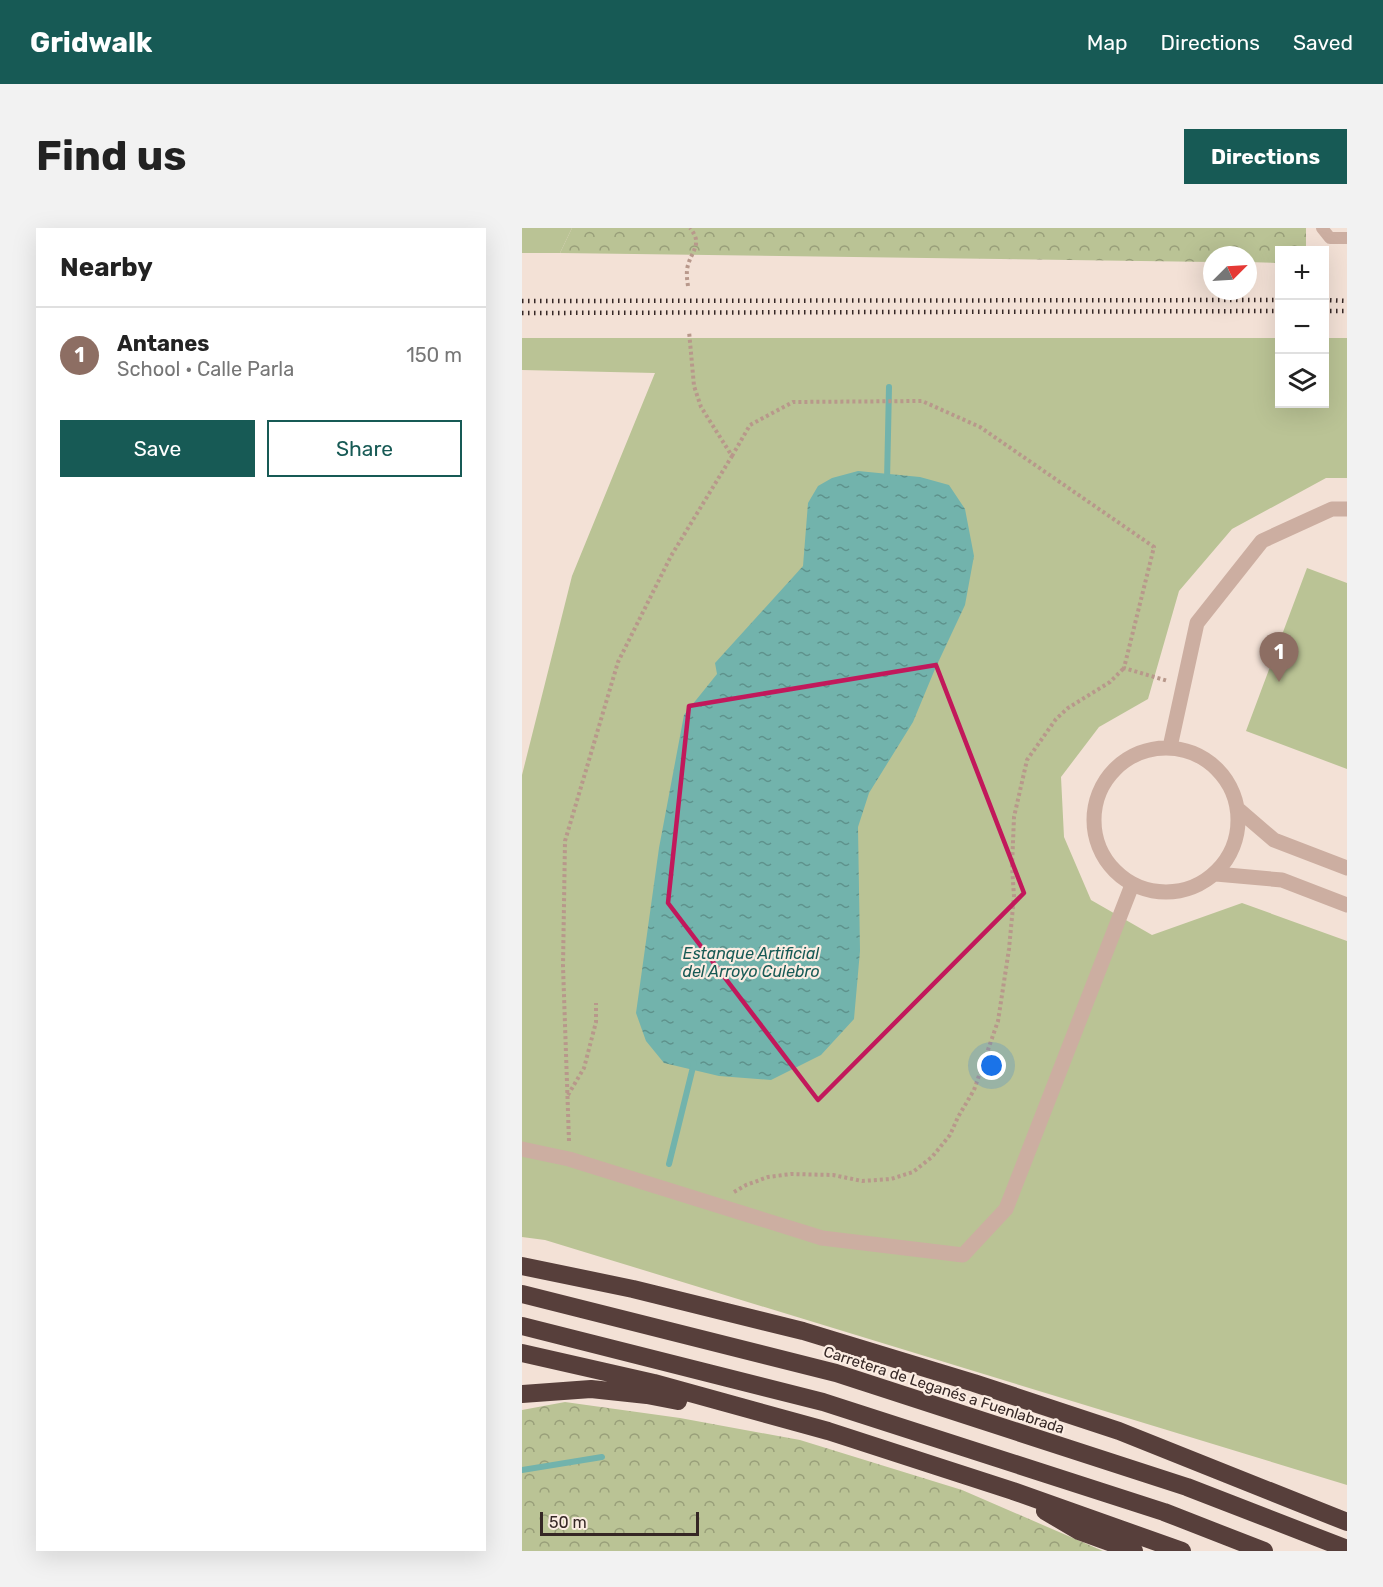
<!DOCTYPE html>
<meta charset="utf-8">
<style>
:root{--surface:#fff;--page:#f2f2f2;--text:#222;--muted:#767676;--line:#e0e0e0;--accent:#175a55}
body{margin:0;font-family:Rubik,sans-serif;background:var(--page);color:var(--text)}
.controls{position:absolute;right:18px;top:18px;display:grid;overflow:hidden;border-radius:0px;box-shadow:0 6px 24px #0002}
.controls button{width:54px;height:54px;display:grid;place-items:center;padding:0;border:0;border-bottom:2px solid var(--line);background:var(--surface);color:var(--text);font:30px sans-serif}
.compass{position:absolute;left:681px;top:18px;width:54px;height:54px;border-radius:50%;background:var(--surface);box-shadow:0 6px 24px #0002;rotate:66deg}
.scale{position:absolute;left:18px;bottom:15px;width:159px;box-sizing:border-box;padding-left:6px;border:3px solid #352725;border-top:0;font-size:16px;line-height:21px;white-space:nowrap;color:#352725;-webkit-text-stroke:4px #fbece2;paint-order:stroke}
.you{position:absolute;left:470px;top:838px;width:21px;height:21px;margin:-15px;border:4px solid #fff;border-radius:50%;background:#1a73e8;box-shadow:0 0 0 9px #1a73e833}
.badge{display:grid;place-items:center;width:39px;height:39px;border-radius:50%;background:var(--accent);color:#fff;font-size:20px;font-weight:700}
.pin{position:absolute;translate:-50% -50px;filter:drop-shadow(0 2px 3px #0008)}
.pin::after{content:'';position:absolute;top:32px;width:21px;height:18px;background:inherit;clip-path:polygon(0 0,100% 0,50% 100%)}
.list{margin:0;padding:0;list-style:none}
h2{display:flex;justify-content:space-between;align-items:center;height:78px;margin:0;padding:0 24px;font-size:26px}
h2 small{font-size:20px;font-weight:400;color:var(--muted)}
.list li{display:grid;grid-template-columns:39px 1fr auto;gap:18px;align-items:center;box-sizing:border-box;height:96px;padding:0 24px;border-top:2px solid var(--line)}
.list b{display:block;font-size:22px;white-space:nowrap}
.list p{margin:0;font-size:20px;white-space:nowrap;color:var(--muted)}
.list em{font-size:20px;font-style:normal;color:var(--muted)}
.actions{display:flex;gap:12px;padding:18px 24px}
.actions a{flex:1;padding:14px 0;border:2px solid var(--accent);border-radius:0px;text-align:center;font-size:21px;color:var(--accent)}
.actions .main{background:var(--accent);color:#fff}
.icon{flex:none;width:33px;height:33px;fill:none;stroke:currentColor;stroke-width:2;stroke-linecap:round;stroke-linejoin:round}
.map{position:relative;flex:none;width:825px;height:1323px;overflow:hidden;border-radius:0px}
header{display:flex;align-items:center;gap:36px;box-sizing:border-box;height:84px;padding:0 30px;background:var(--accent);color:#fff}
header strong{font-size:28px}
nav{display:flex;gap:33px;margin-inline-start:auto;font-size:21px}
.intro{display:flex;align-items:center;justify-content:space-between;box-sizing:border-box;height:144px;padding:0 36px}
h1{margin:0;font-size:42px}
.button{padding:15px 27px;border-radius:0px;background:var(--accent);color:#fff;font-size:21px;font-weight:700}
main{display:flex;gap:36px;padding:0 36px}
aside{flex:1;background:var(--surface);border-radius:0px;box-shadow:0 6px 24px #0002}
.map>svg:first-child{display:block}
.green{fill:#bac395}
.park{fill:url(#park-crowns)}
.water{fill:url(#water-ripples)}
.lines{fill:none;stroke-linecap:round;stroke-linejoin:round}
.stream{stroke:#72b3ac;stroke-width:6}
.path{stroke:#b8988b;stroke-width:4;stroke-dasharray:3 3;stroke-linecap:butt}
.lane{stroke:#ccaea1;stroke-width:12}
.street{stroke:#ccaea1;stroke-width:15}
.highway{stroke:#573f3b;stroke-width:18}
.rail{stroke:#352725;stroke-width:4.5;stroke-dasharray:1.5 4.5;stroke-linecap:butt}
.marked{fill:none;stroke:#c2185b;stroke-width:4.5;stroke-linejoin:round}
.labels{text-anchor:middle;stroke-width:4.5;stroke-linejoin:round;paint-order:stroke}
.street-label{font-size:15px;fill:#352725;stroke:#fbece2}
.water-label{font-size:16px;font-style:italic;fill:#175a55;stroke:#fbece2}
</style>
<header>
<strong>Gridwalk</strong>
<nav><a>Map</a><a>Directions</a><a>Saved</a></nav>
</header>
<div class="intro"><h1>Find us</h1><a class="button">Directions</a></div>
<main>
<aside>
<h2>Nearby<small></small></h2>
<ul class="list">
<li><span class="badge" style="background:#8d6e63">1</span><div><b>Antanes</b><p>School · Calle Parla</p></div><em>150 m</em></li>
</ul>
<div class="actions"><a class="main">Save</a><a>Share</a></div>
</aside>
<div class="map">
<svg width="825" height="1323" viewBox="0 0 825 1323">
<defs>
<pattern id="park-crowns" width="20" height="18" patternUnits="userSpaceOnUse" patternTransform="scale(1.5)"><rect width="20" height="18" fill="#bac395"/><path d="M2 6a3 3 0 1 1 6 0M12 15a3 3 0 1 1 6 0" fill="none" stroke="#989e79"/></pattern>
<pattern id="water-ripples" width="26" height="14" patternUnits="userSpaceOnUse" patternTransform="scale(1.5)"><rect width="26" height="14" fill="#72b3ac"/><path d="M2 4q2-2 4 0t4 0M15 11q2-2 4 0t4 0" fill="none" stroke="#5e928c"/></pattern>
</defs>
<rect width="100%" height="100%" fill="#f3e1d6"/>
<path class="green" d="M0,0h50l-12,25h-38z
M0,110h757l1,66h44l1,-66h22v140h-21l-94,51 -53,62 -31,108 -49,28 -38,50 3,60 27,63 61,35 90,-32 105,38v544l-802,-245 -23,-3v-462l50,-199 83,-203 -133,-3z
M785,340l40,15v186l-101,-38z"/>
<path class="park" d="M50,0h734v22h-26l-1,13 -31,-1v-7h-36v7l-652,-9z
M43,1174l115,16 120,22 162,50 141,61h-581v-141z"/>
<path class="water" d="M336,243l62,6 29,8 16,24 9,47 -9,49 -30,64 -22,53 -44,71 -11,34 2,124 -6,68 -33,36 -50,25 -52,-4 -55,-13 -18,-22 -10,-28 23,-165 25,-133 33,-41 -2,-11 88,-97 5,-63 10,-17 14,-8z"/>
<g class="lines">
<path class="stream" d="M365,253l2,-94
M147,936l25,-101
M0,1242l80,-13"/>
<path class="path" d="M166,58c-1,-7 -2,-14 0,-21 4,-15 15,-21 2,-37
M210,228l18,-31 43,-23 129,-1 58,26 174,120 -30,121 44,13
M46,867l16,-27 12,-46v-19
M47,913l-6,-175 2,-125 53,-179 53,-106 61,-100 -31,-49 -7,-21 -5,-55
M212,964l12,-7 22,-8 23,-3 42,1 29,6 29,-2 22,-7 19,-15 18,-22 8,-18 16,-27 24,-69 11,-72 5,-53 -2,-29 2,-50 13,-57 29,-41 12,-11 42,-26 14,-14"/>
<path class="lane" d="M800,0l8,10h17"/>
<path class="street" d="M648,519l27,-124 65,-82 70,-32h15
M572 592a72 72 0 1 1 144 0a72 72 0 1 1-144 0Z
M717,582l35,30 73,28
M694,646l66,6 65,25
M0,921l47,10 253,79 141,17 43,-46 126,-324"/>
<path class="highway" d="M0,1038l111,23 170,42 171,52 145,48 228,91
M0,1066l314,79 351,114 160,62
M0,1098l301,76 341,110 100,39
M0,1125l132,30 174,48 185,60 169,60
M0,1166l69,-5 56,6 31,6
M523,1283l34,20 55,20"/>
<path class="rail" d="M802,72l23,1
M0,73l758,-1
M802,83h23
M0,85l758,-2"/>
</g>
<path class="marked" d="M414,437l88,228 -206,207 -150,-197 21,-197z"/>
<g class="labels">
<g class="street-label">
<text transform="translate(422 1162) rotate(18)" y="5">Carretera de Leganés a Fuenlabrada</text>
</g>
<g class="water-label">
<text x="229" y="731">Estanque Artificial<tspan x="229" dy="18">del Arroyo Culebro</tspan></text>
</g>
</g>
</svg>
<div class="controls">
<button>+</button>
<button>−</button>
<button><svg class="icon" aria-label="layers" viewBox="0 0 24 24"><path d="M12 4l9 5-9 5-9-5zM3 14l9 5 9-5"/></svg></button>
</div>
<svg class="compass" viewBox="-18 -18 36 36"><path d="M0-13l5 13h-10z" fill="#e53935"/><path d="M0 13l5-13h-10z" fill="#767676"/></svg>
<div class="scale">50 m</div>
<div class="you"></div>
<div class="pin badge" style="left:757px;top:454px;background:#8d6e63">1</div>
</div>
</main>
